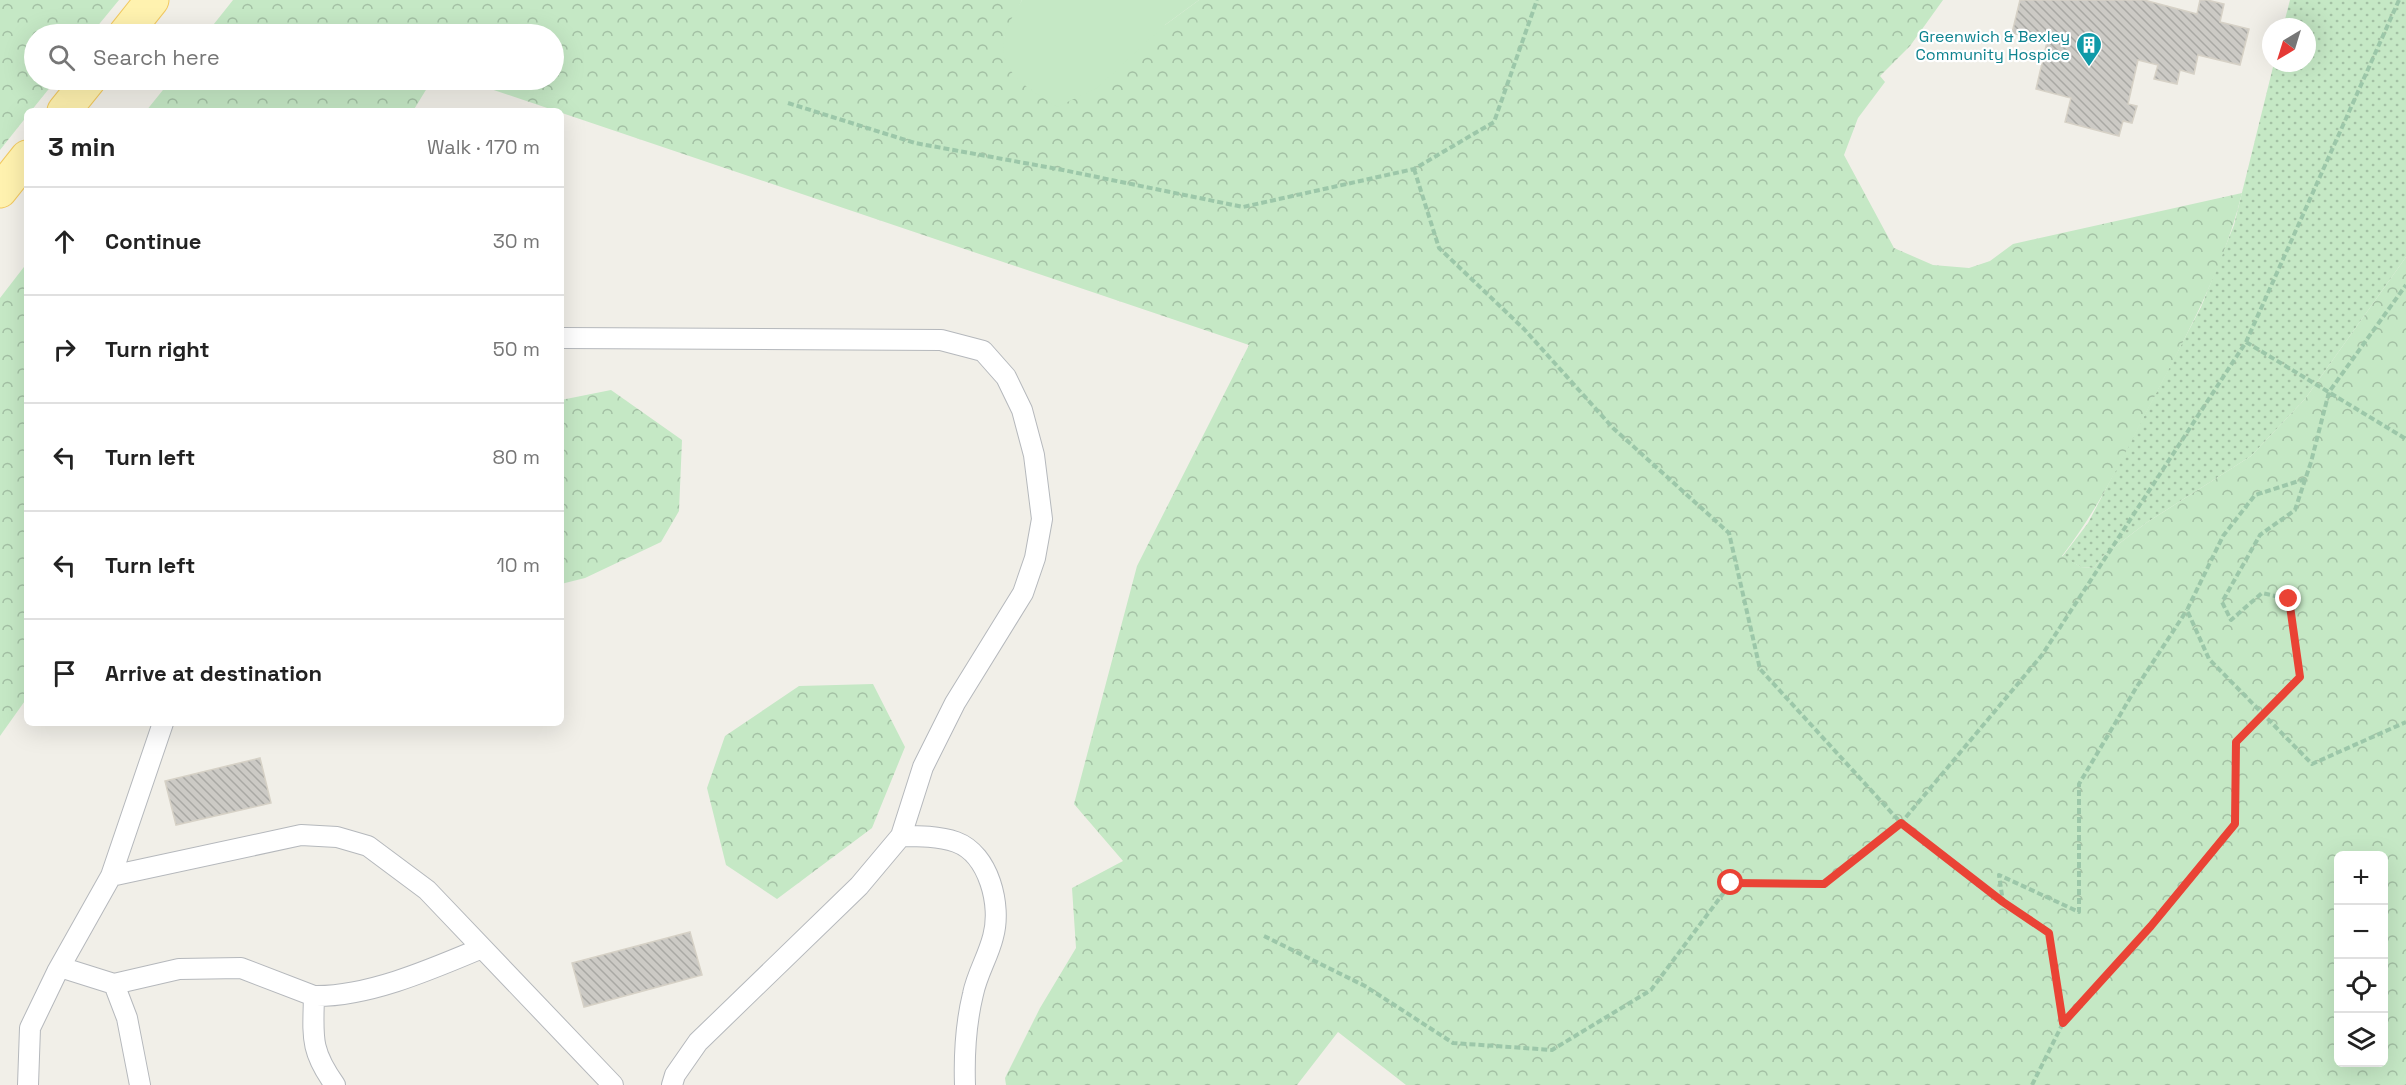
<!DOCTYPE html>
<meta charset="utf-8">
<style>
:root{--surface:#fff;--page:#f2f2f2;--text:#222;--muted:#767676;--line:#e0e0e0}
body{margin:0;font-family:"Space Grotesk",sans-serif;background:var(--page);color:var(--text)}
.controls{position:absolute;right:18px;bottom:18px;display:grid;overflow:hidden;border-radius:9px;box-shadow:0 6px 24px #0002}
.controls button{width:54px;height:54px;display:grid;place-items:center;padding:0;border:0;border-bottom:2px solid var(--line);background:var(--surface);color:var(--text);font:30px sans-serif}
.compass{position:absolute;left:2262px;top:18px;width:54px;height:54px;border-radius:50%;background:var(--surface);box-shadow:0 6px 24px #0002;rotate:218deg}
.stop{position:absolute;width:18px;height:18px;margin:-14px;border:4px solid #ea4335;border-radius:50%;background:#fff}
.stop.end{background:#ea4335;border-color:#fff;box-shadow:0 2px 6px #0008}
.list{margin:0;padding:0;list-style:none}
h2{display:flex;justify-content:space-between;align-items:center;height:78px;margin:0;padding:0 24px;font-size:26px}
h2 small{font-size:20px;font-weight:400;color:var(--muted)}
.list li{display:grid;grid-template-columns:39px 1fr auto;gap:18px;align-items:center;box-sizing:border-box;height:108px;padding:0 24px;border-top:2px solid var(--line)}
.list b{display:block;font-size:22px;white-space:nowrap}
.list em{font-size:20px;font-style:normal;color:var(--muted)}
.icon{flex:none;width:33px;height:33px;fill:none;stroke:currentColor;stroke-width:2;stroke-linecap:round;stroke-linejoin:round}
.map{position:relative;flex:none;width:2406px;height:1085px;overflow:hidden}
.search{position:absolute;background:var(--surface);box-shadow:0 6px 24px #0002;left:24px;top:24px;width:540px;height:66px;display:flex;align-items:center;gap:15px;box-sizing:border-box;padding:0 21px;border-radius:33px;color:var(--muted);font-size:22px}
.panel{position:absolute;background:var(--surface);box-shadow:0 6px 24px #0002;left:24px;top:108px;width:540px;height:618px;border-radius:9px}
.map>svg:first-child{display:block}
.grass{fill:url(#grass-dots)}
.forest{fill:url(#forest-crowns);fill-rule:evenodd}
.green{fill:#c5e8c5}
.building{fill:url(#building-back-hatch);stroke:#d6d1c6;stroke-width:1.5}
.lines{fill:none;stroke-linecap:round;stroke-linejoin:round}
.service-casing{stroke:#b5b8bc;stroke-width:22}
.primary-casing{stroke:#f2c960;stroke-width:35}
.path{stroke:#9cc7a9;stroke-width:4;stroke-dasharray:6 3;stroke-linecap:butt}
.service{stroke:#fff;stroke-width:20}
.primary{stroke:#fff2af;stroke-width:33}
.route{stroke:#ea4335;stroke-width:8}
.labels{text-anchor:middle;stroke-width:4.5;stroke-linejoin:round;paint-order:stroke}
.culture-label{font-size:16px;fill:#0d838f;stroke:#fff;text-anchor:end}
</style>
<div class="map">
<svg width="2406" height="1085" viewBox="0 0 2406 1085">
<defs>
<pattern id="grass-dots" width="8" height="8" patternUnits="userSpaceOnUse" patternTransform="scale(1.5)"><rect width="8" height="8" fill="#c5e8c5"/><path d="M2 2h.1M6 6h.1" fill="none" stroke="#a3c0a4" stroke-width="1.8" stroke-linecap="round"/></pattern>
<pattern id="forest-crowns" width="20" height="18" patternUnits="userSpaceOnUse" patternTransform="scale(1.5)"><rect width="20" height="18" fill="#c5e8c5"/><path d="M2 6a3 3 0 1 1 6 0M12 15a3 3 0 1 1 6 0" fill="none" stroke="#a3c0a4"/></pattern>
<pattern id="building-back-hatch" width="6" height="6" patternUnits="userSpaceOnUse" patternTransform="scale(1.5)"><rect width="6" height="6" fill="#cccac5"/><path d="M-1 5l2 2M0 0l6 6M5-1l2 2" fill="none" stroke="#a9a8a4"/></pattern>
</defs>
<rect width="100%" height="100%" fill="#f1efe8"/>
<path class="grass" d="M2290,0h116v257l-101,142 -54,57 -105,67 -43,33 -9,12 -13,-1 -19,-10 26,-34 113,-216 33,-82 40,-162h33v-36h-24z"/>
<path class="forest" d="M0,0h119l-28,34h-57v46h22l-25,31h-4v5l-27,34z
M233,0h789l-18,38 161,-13 34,-25h744l-33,46 -30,30 5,6 -27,36 -14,37 50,93 39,17 36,3 21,-7 23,-17 229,-51c-19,78 -58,147 -95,218 -26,50 -50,100 -85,145l19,11 13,1 9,-12 43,-33 105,-67 54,-57 101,-142v828h-1000l-68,-53 -41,53h-291l-1,-7 35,-70 36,-60 -4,-60 51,-27 -49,-57 63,-238 112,-221 -785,-265h90v-46h-348zM2338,856h46v206h-46z
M171,80h261l-19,31h-267z
M27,263v435l-27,38v-438z
M611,390l71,50 -3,71 -18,31 -76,36 -24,6v-184z
M873,684l32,63 -33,81 -95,71 -51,-34 -19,-77 18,-52 74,-50z"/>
<path class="green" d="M1022,0h177l-34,25 -68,63 -40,19c-25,-17 -60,-33 -53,-69 2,-12 12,-27 18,-38z"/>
<path class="building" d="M2020,0h124l53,14 3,-14h7l17,4 -4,18 29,7 -9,36 -42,-10 -4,19 -14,-4 -3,14 -23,-5 4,-14 -20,-5 -10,44 9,2 -5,17 -9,-2 -4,15 -54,-14 6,-24 -35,-9 11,-47 -35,-9z
M260,758l11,45 -95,22 -11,-44z
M690,932l12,43 -118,32 -12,-44z"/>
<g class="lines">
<defs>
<path id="service" d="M561,338l380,2 42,11 23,26 16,33 12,45 8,64 -7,39 -12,35 -68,110 -32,64 -22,69 -42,50 -161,156 -23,33 -3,10
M901,836c18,0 38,0 55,6 33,12 46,64 37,95 -5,20 -16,37 -20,57 -7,29 -9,61 -8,91
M111,876l52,-153
M60,967l54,17 13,34 13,67
M114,984l65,-15 62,-1 73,28
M28,1085l2,-57 27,-56 54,-96 190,-41 36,2 31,9 59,44 186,195
M335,1085c-25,-35 -22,-48 -21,-89 54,1 118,-27 168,-48"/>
<path id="primary" d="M125,34l27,-34
M64,111l25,-31
M0,191l27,-34"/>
</defs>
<use href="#service" class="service-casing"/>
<use href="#primary" class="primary-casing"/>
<path class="path" d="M788,103l127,40 148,27 180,37 171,-38 80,-47 43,-122
M1414,169l25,79 85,81 89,99 116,105 31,136 141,154 102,79
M2246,342l160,97
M2305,479l-50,16 -32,41 -36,74 22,49 103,105 94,-42
M1264,936l101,50 88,57 99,7 99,-60 80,-107 93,1 77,-61 141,-168 204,-313 153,-342
M2063,1023l-14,-90 -46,-31 -4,-27 80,37v-128l57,-96 51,-78
M2032,1085l31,-62 88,-98 84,-101 1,-82 63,-65 -10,-78 -27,-6 -31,27 -9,-18 38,-67 35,-25 16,-48 18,-70 77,-107"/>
<use href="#service" class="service"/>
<use href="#primary" class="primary"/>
</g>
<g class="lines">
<path class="route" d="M1731,883l93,1 77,-61 102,79 46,31 14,90 88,-97 84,-102 1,-82 64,-65 -11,-78"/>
</g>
<defs>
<symbol id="building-pin" viewBox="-11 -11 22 30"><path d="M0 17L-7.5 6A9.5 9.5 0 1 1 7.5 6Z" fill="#0f9aa8" stroke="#fff"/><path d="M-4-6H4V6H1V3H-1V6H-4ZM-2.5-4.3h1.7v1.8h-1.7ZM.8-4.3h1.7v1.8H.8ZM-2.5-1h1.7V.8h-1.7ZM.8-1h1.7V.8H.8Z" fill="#fff"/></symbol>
</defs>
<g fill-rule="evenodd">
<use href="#building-pin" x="2074" y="30" width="30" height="40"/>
</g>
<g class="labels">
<g class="culture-label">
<text x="2070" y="42">Greenwich &amp; Bexley<tspan x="2070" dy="18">Community Hospice</tspan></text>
</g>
</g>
</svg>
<div class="controls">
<button>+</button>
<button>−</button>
<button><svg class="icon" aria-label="locate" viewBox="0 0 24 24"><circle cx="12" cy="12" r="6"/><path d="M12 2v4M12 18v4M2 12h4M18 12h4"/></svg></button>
<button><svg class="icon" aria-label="layers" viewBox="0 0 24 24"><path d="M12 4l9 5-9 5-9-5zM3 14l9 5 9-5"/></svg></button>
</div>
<svg class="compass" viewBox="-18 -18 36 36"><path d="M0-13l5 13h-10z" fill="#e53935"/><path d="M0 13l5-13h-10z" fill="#767676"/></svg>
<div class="stop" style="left:1731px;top:883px"></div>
<div class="stop end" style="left:2289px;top:599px"></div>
<div class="search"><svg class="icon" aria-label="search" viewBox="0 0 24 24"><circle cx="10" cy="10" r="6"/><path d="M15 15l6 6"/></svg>Search here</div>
<section class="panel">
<h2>3 min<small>Walk · 170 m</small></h2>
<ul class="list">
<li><svg class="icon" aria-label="ahead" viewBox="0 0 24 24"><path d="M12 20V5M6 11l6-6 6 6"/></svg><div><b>Continue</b></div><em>30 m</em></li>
<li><svg class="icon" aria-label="right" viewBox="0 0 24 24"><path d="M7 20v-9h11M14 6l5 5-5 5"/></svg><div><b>Turn right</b></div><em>50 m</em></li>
<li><svg class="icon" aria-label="left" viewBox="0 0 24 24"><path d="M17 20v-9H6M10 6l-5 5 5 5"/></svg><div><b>Turn left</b></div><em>80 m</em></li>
<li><svg class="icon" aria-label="left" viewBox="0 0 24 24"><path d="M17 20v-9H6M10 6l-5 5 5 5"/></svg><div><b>Turn left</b></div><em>10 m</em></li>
<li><svg class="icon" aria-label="arrive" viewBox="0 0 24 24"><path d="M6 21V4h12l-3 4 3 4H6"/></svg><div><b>Arrive at destination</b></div></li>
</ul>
</section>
</div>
